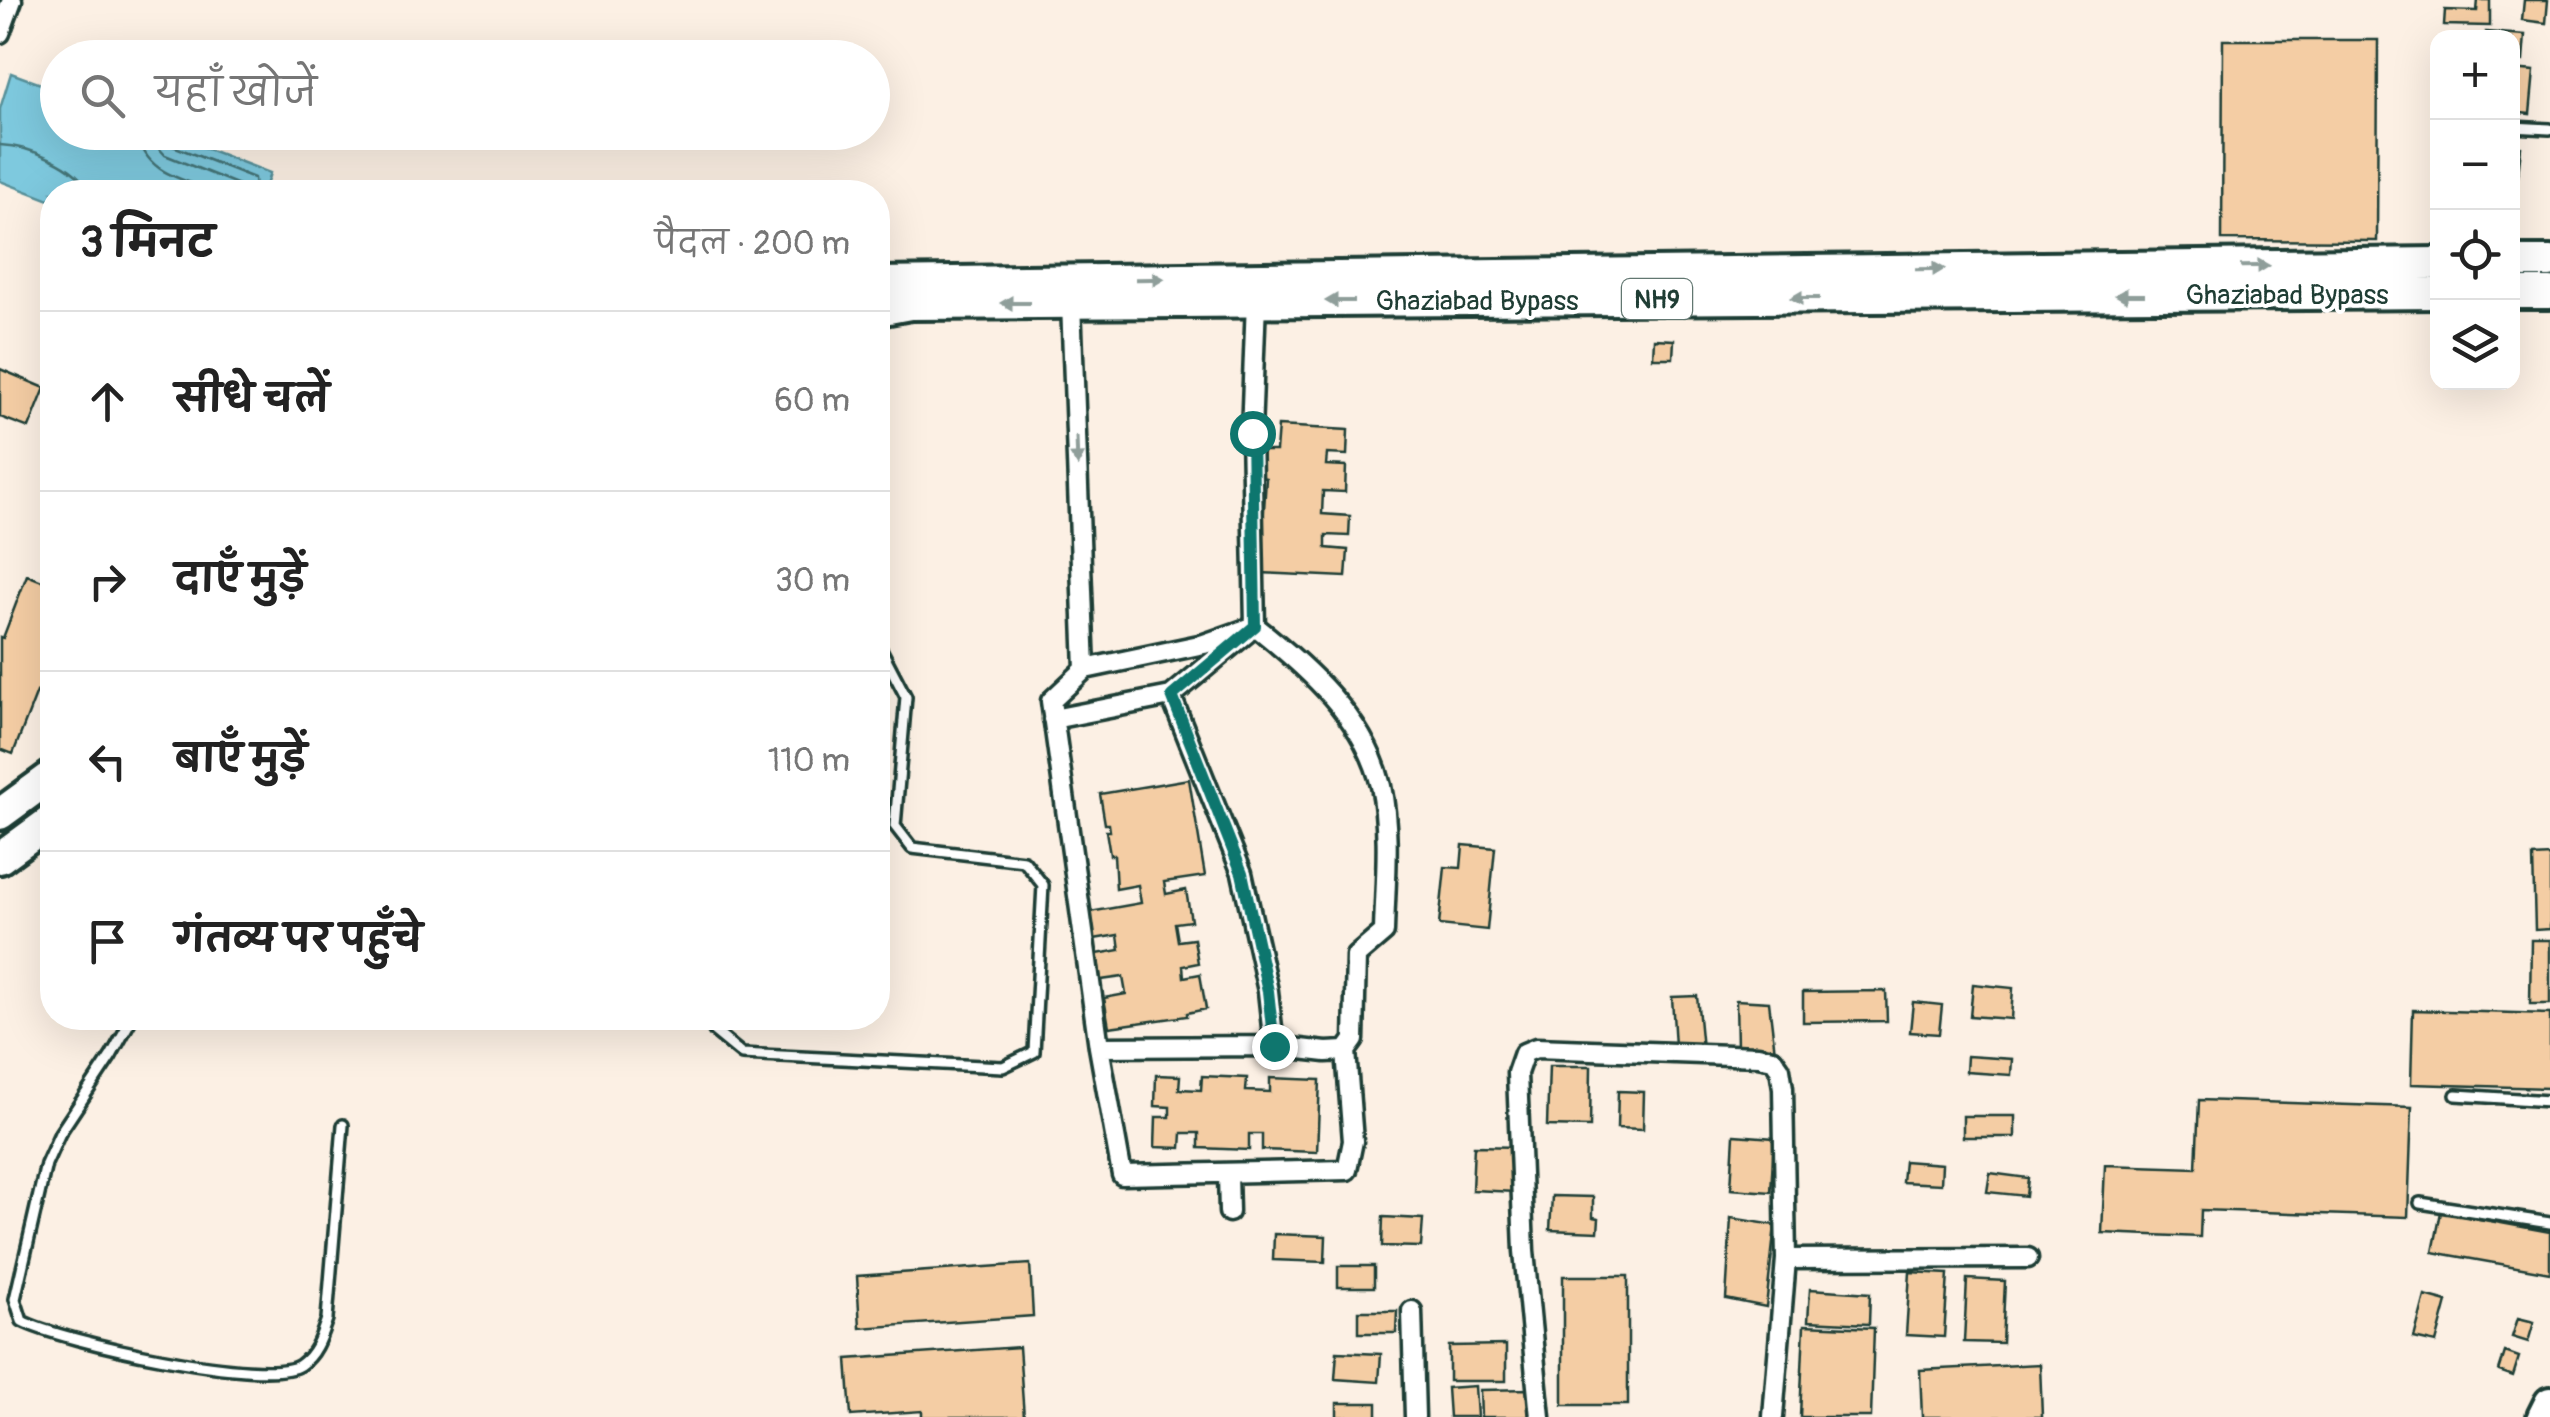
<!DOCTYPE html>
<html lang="hi">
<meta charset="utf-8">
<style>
:root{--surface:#fff;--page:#f6f6f6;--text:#222;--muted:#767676;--line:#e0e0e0}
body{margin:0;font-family:Pangolin,"Playpen Sans Deva",sans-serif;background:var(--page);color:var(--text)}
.controls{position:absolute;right:30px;top:30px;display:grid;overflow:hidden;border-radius:20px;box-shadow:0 10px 40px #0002}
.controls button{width:90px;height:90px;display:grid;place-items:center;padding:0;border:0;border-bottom:2px solid var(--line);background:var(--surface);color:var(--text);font:50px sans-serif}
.stop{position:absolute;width:30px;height:30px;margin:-22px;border:8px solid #0f766e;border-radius:50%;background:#fff}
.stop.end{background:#0f766e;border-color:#fff;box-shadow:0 2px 10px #0008}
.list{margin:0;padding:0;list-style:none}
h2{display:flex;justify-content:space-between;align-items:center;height:130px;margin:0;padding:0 40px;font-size:42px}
h2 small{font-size:32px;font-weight:400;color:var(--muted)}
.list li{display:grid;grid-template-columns:65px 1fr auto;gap:30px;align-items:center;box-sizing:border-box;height:180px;padding:0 40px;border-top:2px solid var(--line)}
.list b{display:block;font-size:38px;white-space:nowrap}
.list em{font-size:32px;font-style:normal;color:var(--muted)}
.icon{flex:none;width:55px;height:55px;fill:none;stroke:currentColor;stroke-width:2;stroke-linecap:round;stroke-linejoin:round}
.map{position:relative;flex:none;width:2550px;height:1417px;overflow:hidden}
.search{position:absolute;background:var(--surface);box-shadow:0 10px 40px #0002;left:40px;top:40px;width:850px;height:110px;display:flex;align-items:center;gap:25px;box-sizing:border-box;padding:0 35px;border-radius:55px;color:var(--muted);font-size:38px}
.panel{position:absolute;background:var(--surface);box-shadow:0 10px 40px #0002;left:40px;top:180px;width:850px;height:850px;border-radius:40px}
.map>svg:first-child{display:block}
.water{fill:#7ec9de;stroke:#58919a;stroke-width:2.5}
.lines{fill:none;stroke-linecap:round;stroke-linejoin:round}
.shore{stroke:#457578;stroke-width:2.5}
.building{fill:#f4cda4;stroke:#1f3d34;stroke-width:2.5}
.service-casing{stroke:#1f3d34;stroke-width:16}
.minor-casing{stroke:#1f3d34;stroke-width:25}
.primary-casing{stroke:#1f3d34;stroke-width:38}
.trunk-casing{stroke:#1f3d34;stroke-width:38}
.service{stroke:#fff;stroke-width:9}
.minor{stroke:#fff;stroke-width:18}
.primary{stroke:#fff;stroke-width:30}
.trunk{stroke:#fff;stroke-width:30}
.oneway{fill:#8f9e9a}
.route{stroke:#0f766e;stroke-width:12}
.labels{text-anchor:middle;stroke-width:8;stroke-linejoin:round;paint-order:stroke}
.shield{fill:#fff;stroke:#627771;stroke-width:2.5}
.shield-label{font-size:25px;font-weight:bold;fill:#1f3d34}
.street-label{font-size:28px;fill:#1f3d34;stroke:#fff}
</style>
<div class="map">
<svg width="2550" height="1417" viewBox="0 0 2550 1417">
<rect width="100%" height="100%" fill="#fcf0e4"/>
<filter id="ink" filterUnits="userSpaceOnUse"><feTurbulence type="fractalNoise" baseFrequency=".01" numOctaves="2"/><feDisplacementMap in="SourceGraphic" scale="20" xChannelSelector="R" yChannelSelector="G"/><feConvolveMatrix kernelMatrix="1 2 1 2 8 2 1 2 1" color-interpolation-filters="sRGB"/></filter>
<g filter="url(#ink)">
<path class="water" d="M11,73l46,17 1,42 108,1 104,40 -6,19h-212v9l-52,-20v-72z"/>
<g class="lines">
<path class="shore" d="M139,132c2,41 46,48 78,60
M155,132l2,14 8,9 74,30 3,7
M167,132l6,14 81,32 1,14
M0,145c28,1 78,20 89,47"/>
</g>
<path class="building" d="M2478,0h12v26l-46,-1 1,-15 32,1z
M2524,0h24l-2,23 -24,-3z
M2486,32l39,3 -2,26 -11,-1v-22h-26z
M2223,40h155l-1,201 -155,-1z
M2512,69l22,2 -4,43 -18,-2z
M2512,146l9,1 -4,38h-5z
M1654,339l20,1 -1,18h-20z
M0,369l45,19 -16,40 -29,-11z
M1278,426l70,4 -1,25 -20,-1 -1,11 20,1 -1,26 -22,-1 -1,23 28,2 -1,20 -23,-1v13l22,2 -2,27 -86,-4 6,-95 -5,-1 2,-26h13z
M27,575l25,10v54l-3,8 3,1v50l-15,-6 -24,62 -13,-5v-112l3,1z
M1189,779l16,97 -41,6 2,12 20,-4 5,31 -16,2 3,18 16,-2 4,24 -15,3 1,11 16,-3 6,35 -19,4v3l-78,11 -5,-29 22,-4 -3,-17 -22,3 -4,-26 23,-4 -2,-15 -24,4 -4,-27 51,-9 -3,-18 -22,4 -2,-34h-4l-4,-24h4l-1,-7h-4l-5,-30z
M1463,845l32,3 -8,82 -48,-5 6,-58 16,1z
M2550,856v73l-15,1 -2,-73z
M2531,940h19v64h-20z
M1973,984l40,4 -2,31 -41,-3z
M1886,991l1,30 -84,1v-30z
M1697,996l5,53 -27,-3 -3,-49z
M1736,1000l33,2 6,50 -38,-5z
M1913,1002l29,3 -3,29 -29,-2z
M2413,1010l137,4v74l-139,-4z
M1967,1056l45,3 -1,16 -45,-3z
M1549,1066h42l-1,61 -43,-1z
M1156,1075l24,1 -1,13 22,1 1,-14 45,2 -1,13 24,1v-14l50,2 -3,72 -55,-2v-16h-13v16l-50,-2v-15h-17l-1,15 -26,-1 1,-30h14v-10l-15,-1z
M1618,1091l26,1 -1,37 -26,-1z
M2199,1100l213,7 -4,110 -207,-7 -1,27 -98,-4 3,-68 91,3z
M1963,1116h52v21h-52z
M1734,1135l40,3 -3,54 -40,-3z
M1474,1146l45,1 -2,45 -45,-2z
M1904,1161l38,3 -1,20 -39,-2z
M1990,1173l38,5 -2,18 -39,-4z
M1552,1196l41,1v20l6,1 -1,14 -48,-2z
M2441,1212l109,20v41l-117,-21z
M1383,1217l40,2 -2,28 -39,-1z
M1731,1218l44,7 -9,82 -40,-8z
M1274,1234l52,2 -1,26 -52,-2z
M1030,1264l3,52 -173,12 -3,-52z
M1338,1266h36v21h-36z
M1910,1272l38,2 -4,63 -38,-2z
M1563,1276h65v129h-65z
M1967,1279l38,2 -3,62 -38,-1z
M1810,1289l60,4 -1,31 -61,-3z
M2425,1296l22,6 -11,41 -22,-5z
M1359,1311h38l-1,22h-37z
M2518,1318l16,4 -6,20 -16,-5z
M1804,1325l70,3 -3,89h-71z
M1506,1345v36h-57v-35z
M1019,1347l5,70h-102v-6l-71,5 -4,-57z
M1337,1352l44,2 -2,28 -44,-3z
M2505,1352l14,5 -6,19 -14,-5z
M2040,1364l2,53h-120l-2,-47z
M1475,1386l2,31h-28l-2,-29z
M1533,1389v28h-52l-1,-27z
M1337,1403h40v14h-40z"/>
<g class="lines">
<defs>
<path id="service" d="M2512,127l38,2
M132,1018l-21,38 -51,77 -14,31 -31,135 7,22c38,20 246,66 278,44 16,-11 21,-29 27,-46l16,-194
M714,1018v13l28,23 261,13 31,-15 9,-167 -19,-24 -112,-13 -17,-22 11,-129 -24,-46
M2456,1095l94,6
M2420,1203l130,20"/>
<path id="minor" d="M0,33l12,-33
M1071,303l14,366
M1255,626c52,41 110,92 126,160 10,47 4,99 3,146l-28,24 -2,84 -8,11 -20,1 -52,-6 -175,1 -48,-346 34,-32 119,-25z
M1255,626l-4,-193 5,-132
M1171,696l76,-63
M1053,719l118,-23 71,177 26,118 6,55
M1099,1047l23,128 225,-5 6,-29 -7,-90
M1228,1174l1,38
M1786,1259l242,-1
M1412,1311l3,106
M1540,1417l-16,-166 -7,-178 7,-20 12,-5 222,8 15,3 7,10 3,19 3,171 -13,158"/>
<path id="primary" d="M2543,1417l7,-14"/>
<path id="trunk" d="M2512,262h38
M878,283l1560,-20
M2512,293h38
M878,310l32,-6 1528,-11
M0,814l52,-38
M0,858l52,-38"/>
</defs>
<use href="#service" class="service-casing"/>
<use href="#minor" class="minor-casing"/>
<use href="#primary" class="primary-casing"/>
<use href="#trunk" class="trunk-casing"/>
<use href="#service" class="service"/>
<use href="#minor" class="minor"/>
<use href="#primary" class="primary"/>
<use href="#trunk" class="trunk"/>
</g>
<defs><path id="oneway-solid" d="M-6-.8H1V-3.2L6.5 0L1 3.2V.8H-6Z" transform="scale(2.5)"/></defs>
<g class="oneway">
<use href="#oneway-solid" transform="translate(2255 266) rotate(-1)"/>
<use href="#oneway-solid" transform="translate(1930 269) rotate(-1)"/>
<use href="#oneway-solid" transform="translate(1150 279) rotate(-1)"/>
<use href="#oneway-solid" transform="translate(2130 295) rotate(180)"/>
<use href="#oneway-solid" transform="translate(1805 298) rotate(180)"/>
<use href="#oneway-solid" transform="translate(1340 301) rotate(180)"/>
<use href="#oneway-solid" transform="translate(1015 303) rotate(180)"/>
<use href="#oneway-solid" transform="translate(1077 451) rotate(88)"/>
</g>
</g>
<g class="lines" filter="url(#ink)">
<path class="route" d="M1252,433l3,193 -83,70 70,177 26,118 6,55"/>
</g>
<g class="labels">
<rect class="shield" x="1622" y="279" width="70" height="40" rx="8"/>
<g class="shield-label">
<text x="1657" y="308">NH9</text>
</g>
<g class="street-label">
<text x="2287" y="304">Ghaziabad Bypass</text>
<text x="1477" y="310">Ghaziabad Bypass</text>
</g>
</g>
</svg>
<div class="controls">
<button>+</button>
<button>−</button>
<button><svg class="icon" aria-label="locate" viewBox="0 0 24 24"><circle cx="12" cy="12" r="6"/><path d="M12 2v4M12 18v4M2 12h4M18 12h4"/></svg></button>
<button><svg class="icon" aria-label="layers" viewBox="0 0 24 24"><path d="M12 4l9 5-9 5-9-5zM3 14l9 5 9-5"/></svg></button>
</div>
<div class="stop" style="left:1252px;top:433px"></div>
<div class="stop end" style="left:1274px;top:1046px"></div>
<div class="search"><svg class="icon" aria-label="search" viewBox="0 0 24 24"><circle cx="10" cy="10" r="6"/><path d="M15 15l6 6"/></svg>यहाँ खोजें</div>
<section class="panel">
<h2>3 मिनट<small>पैदल · 200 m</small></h2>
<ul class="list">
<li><svg class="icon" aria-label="ahead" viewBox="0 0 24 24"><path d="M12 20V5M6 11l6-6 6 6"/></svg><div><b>सीधे चलें</b></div><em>60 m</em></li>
<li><svg class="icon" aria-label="right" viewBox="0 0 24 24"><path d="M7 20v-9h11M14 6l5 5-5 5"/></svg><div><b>दाएँ मुड़ें</b></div><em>30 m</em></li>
<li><svg class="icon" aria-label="left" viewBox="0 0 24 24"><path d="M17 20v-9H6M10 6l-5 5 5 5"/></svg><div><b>बाएँ मुड़ें</b></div><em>110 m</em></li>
<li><svg class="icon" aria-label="arrive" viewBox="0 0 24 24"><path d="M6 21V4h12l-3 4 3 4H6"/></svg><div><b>गंतव्य पर पहुँचे</b></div></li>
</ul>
</section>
</div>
